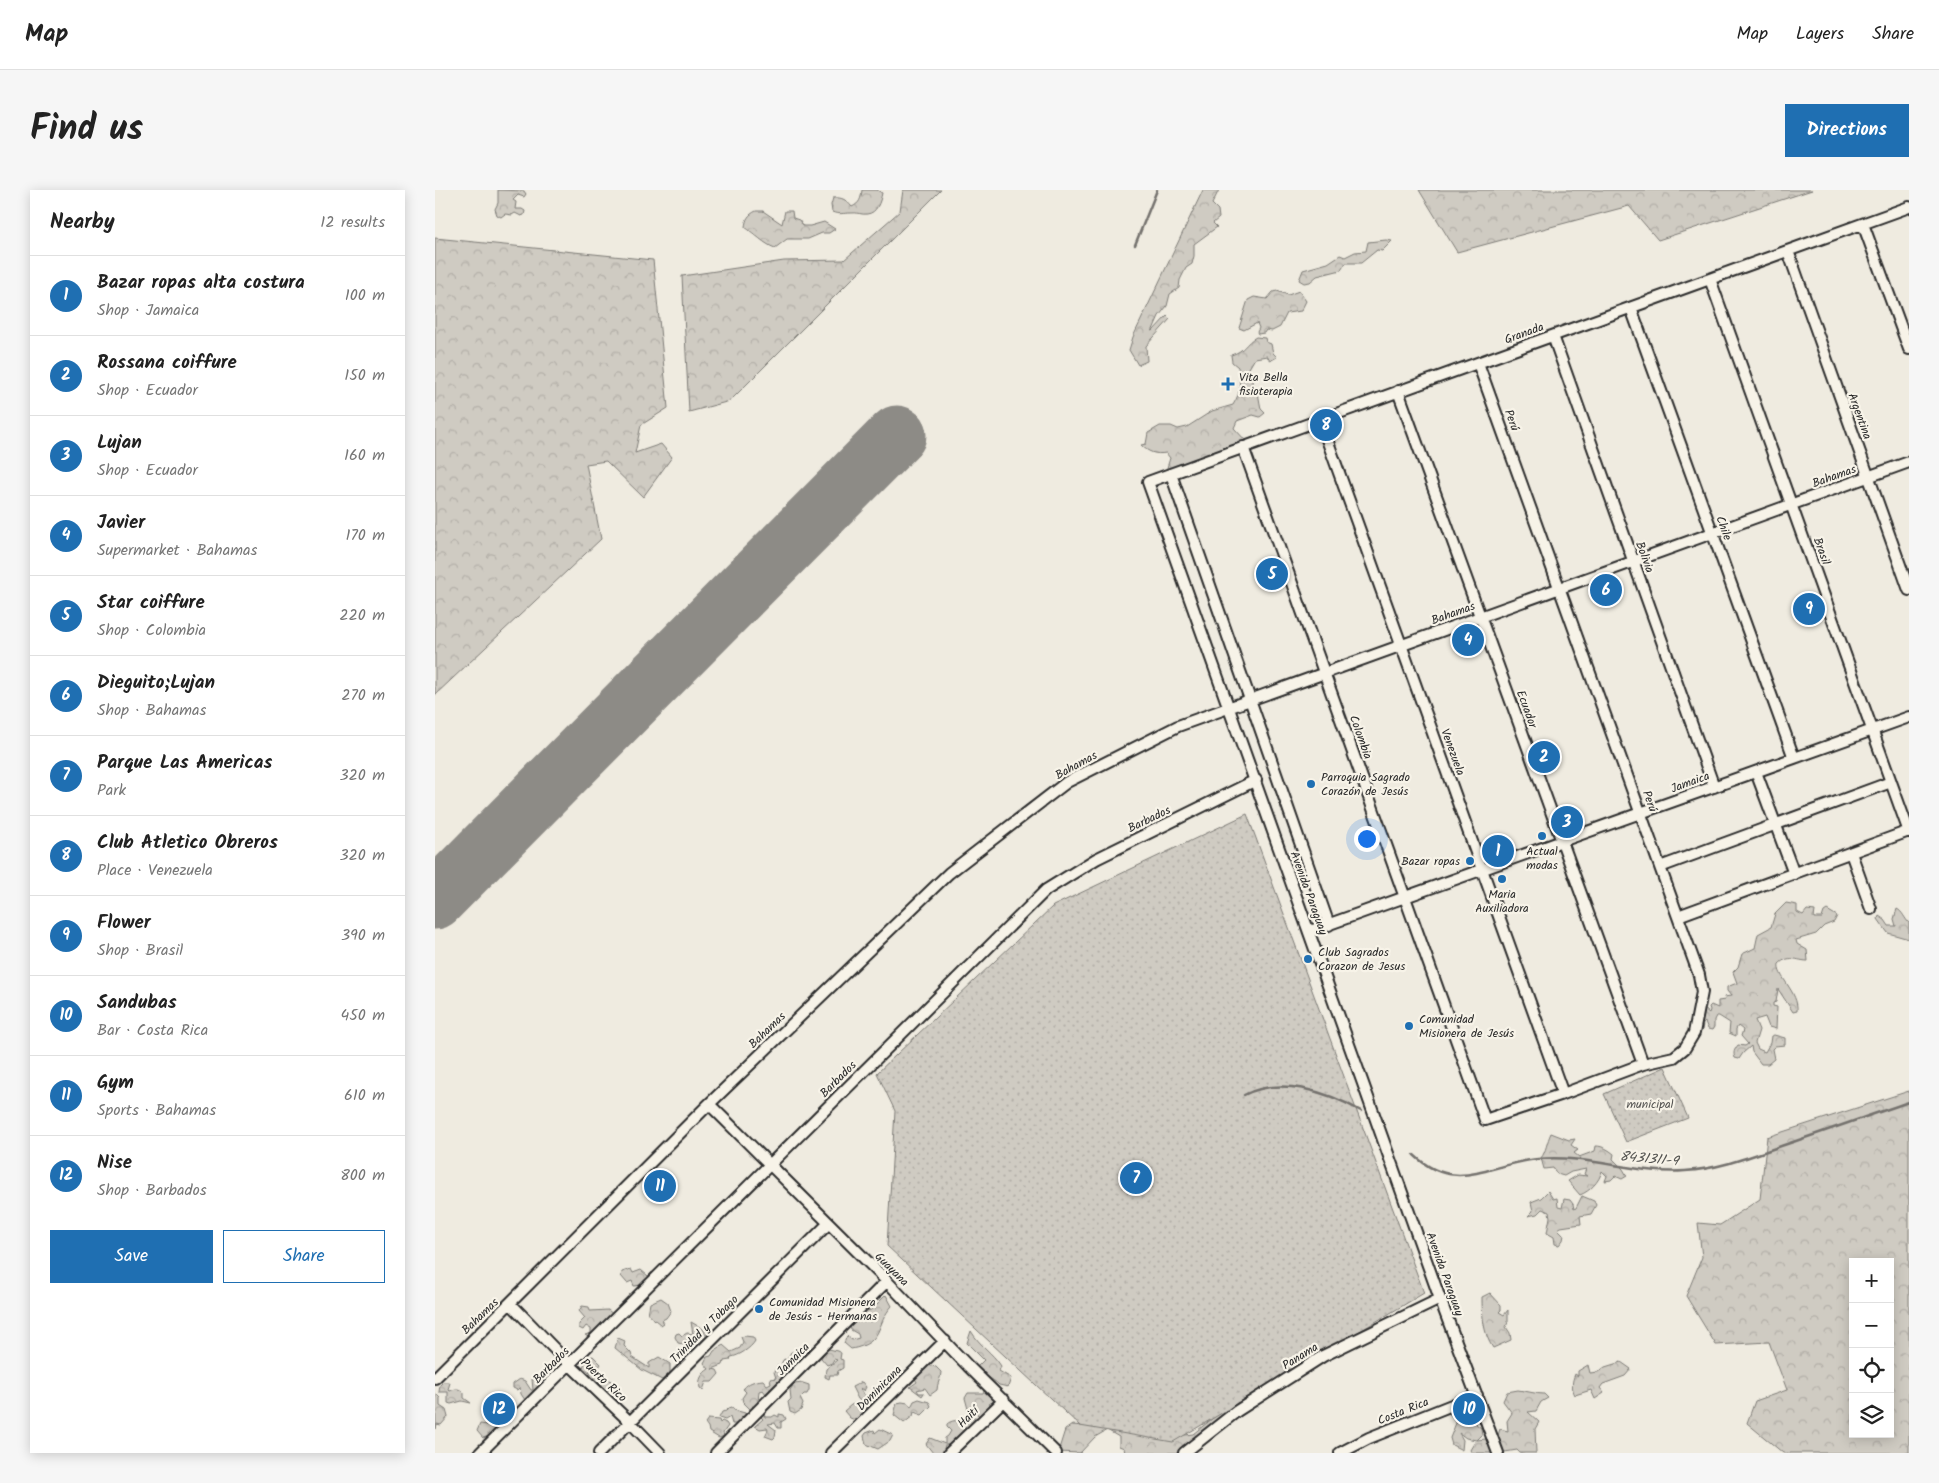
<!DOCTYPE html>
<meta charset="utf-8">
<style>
:root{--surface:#fff;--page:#f6f6f6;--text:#222;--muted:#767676;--line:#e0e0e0;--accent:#1f6fb2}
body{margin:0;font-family:Kalam,sans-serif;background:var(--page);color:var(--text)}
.controls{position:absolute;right:15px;bottom:15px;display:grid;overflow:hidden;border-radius:0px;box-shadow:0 2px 12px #0003}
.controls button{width:45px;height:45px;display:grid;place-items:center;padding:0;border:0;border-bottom:1px solid var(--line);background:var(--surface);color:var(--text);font:25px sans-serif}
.you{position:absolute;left:931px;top:648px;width:18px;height:18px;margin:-12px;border:4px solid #fff;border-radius:50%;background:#1a73e8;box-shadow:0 0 0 8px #1a73e833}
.badge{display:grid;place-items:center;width:32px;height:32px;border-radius:50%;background:var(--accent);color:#fff;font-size:16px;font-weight:700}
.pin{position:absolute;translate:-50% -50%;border:2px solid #fff;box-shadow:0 1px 5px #0006}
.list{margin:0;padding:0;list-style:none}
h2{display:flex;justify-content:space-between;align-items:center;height:65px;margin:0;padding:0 20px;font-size:21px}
h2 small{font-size:16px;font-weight:400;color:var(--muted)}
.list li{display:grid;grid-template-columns:32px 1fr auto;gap:15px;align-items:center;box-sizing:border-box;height:80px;padding:0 20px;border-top:1px solid var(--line)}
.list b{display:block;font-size:19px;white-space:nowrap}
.list p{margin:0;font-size:16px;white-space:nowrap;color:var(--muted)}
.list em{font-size:16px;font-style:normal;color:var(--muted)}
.actions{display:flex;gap:10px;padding:15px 20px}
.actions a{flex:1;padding:11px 0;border:1px solid var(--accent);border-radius:0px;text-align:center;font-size:18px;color:var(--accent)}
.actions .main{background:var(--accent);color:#fff}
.icon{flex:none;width:28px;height:28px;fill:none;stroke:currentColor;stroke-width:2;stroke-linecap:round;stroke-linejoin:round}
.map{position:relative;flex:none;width:1474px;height:1263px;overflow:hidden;border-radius:0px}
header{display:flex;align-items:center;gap:30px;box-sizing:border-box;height:70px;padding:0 25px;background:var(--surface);border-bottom:1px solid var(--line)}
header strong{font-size:24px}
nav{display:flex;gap:28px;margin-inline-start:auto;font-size:18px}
.intro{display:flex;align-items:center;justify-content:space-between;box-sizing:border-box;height:120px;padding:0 30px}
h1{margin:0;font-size:35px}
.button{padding:12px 22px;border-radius:0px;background:var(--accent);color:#fff;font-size:18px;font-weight:700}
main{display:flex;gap:30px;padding:0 30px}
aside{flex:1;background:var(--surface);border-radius:0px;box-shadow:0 2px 12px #0003}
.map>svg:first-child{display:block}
.forest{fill:url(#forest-crowns);stroke:#7d7b76;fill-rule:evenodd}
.park{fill:url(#park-dots);stroke:#7d7b76}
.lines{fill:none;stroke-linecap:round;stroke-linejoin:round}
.stream{stroke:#74726e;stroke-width:2.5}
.runway{stroke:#8d8b86;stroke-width:59}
.minor-casing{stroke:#2b2b2b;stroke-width:14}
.minor{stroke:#f7f3e8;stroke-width:10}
.poi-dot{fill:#1f6fb2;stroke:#f7f3e8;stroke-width:2}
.labels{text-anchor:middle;stroke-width:4.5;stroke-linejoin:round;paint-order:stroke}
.street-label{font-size:12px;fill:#2b2b2b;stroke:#f7f3e8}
.poi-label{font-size:12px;fill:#2b2b2b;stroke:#f7f3e8;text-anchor:start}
.park-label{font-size:12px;fill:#545351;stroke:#f7f3e8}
.water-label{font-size:14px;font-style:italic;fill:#555552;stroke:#f7f3e8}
</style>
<header>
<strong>Map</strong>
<nav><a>Map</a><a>Layers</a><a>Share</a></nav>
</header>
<div class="intro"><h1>Find us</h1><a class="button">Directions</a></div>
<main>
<aside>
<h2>Nearby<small>12 results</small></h2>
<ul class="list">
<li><span class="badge">1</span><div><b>Bazar ropas alta costura</b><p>Shop · Jamaica</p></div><em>100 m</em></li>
<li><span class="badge">2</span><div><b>Rossana coiffure</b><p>Shop · Ecuador</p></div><em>150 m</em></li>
<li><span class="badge">3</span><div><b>Lujan</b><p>Shop · Ecuador</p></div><em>160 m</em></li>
<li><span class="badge">4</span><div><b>Javier</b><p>Supermarket · Bahamas</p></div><em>170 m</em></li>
<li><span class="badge">5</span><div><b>Star coiffure</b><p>Shop · Colombia</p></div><em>220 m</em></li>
<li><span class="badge">6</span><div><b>Dieguito;Lujan</b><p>Shop · Bahamas</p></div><em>270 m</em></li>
<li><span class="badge">7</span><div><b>Parque Las Americas</b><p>Park</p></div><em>320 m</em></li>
<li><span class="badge">8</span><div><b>Club Atletico Obreros</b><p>Place · Venezuela</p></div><em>320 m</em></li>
<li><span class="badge">9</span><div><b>Flower</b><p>Shop · Brasil</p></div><em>390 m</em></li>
<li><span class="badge">10</span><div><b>Sandubas</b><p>Bar · Costa Rica</p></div><em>450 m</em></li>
<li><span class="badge">11</span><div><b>Gym</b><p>Sports · Bahamas</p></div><em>610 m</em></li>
<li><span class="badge">12</span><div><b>Nise</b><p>Shop · Barbados</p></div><em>800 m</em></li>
</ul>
<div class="actions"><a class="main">Save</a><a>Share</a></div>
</aside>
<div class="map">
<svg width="1474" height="1263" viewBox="0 0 1474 1263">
<defs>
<pattern id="forest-crowns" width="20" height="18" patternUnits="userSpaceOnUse" patternTransform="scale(1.25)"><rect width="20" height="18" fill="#cfcbc2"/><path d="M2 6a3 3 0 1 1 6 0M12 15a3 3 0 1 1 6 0" fill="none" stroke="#b2aea7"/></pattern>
<pattern id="park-dots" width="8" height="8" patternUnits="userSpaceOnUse" patternTransform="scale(1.25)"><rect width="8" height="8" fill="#cfcbc2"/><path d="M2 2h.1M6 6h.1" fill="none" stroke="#b2aea7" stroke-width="1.8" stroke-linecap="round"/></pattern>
</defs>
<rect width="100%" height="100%" fill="#efebe0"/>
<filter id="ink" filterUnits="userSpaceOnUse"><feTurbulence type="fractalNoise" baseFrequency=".02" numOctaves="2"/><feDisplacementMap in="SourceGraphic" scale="10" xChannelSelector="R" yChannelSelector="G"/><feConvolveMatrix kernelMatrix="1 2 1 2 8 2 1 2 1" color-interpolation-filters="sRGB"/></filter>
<g filter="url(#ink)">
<path class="forest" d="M63,0l26,1 2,3 -2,3 -6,-2 -5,5 3,2 -1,7h7l3,2 -1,4 -3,1 -6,-3 -3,2 -7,-1 -4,3 -4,-2 -2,-6 3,-6z
M427,0h15l5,3c-2,9 -5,20 -15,21 -5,1 -10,-2 -16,-1 -8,0 -12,2 -19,-1l-1,-7 2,-7c10,-1 13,2 19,9 8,-4 9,-8 10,-17z
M468,0h38l-211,211 -41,11 -7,-136 102,-15 60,-1 56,-49z
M768,0h16l-7,14 6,6 1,8 -6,5 4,4 -23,17v12l-2,8 -6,4 -6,12 -1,8 -9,6 -3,12 -8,10 -7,16 15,-16 3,3 -24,27 1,15 -9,4 -9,-15 4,-13z
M984,0h393l-154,50 -29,-34 -172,46z
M321,21h7l19,13 3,-13h7l1,7 6,2 4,6h7l14,-4 11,7 -6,4h-7l-14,6h-21l-12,9c-11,-4 -20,-14 -30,-21 1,-8 3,-12 11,-16z
M0,48l218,22 15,148 -27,17 -6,28 26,-9 11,13 -29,40 -37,-36 -20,3 15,75 -166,156z
M951,50l6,1 -10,10 -5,-1 -16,13h-15l-5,7 -24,6 -7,6 -6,1 -5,-3 4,-10 25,-7 12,-8 5,2 10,-5 11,-1 2,-9z
M842,101l11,4 11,-4 7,10 -5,10 -14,2 -7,14 -8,4 -6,-1 -2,3 -6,1 -1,-2 2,-4 -2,-5 -13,7 -5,-2 9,-28 6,-3 13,2 6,-7z
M821,147l9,1 1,4 5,2 2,9 4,4 -7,4 -3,-5 -12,2 -7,12 5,7 -2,11 7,5 3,16 4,4 -5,4 -7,-2 -16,6 -3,7 12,13 -80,30 4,-13 -4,-5c-11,2 -18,-1 -25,-8l5,-1 2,-11 12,-7h11l7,3 9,-2 25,-16 21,-6c9,-15 7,-20 5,-38l-6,-5 -1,-7c14,-4 14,-12 25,-18z
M1351,713l11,2v7l6,3 4,-5 8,1 -1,7h8l2,-6 3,-2 10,6 -3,6 -10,4 -8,8 -20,6 1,4 10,6 1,11c-11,0 -19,-7 -29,3 -3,12 20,28 18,47l-4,1 -15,-23 -2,13 -3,1v3l4,1 -1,22 -7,-2 -4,-10 -10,3 4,10 -4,13 3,6 7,3 5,-9 1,-7 3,-1 11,3v7l-10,1 -3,3 2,10 -6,5h-7l-9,-12 -1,-6 -8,7 -4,6 -4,-1c-2,-5 -1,-8 3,-13l7,1 3,-2 -7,-8 2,-6 -5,-4 -2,3v7l-7,-3 1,-10 -11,-7h-3l-2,4v7l-2,3 -4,-1 -3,-7 -2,2 -1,7 -4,1 5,-14 -2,-3 2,-7 6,5 1,-3 -1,-3 2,-2 7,3v-7l7,-1 -1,-3 7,-1 -4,-5v-4l10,-4 -4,-11 5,-5 4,-13 13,-6 3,-14 13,-7 4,-13z
M1462,719c6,3 7,9 12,14v16l-21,-6 -10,-14 1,-3 6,4 4,6h7l-2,-7z
M1474,901v362h-126l-36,-30 8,-22 32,-11 -18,-48 -53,3 -30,-49 16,-39 -4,-34 22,2 40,-26 7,-62zM1418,1072h37v172h-37z
M1116,943l18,7 6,-1 -4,6 7,5 -4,3 5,4 16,-6 1,-5c7,0 13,4 18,8l-1,5 10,10 4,7 -5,3 -7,-3 -4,4 -6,1 2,-5 -5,-5c-3,11 -12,20 -22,24l-12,-14 10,-6 9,1 -3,-2 2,-5 -15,3 -7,4 -7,-2 -4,-6 -9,1 -3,-11c5,-6 6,-17 10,-25z
M1113,1001l5,8 4,-1 1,9 4,1 2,-9 6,1 3,4 1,5 2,-1 6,-12 12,5 2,4 -5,9 -11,2 1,8 -20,3 -3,2 6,6 -1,5 -4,5 -4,-1 -1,-7 -7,-4 3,-16 -1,-5 -7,-3 -5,5 -9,2 5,-5 -2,-9 10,-4z
M196,1079l2,4 8,-3 7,6 4,-4 4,3 -5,8 -6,-2 -4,4 -7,1 -2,-5 -5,2 -6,-7 1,-4z
M1055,1103l11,12v5l-2,2 5,3 4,-5v12l-2,5 4,6 1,7 -18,8c-10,-14 -11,-35 -11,-51z
M451,1105l6,11c-17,18 -7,37 -41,43l-7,-6 3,-7 5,4 7,-2 -1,-4 -7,-4 -2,-9 7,-8 15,-3z
M226,1108l7,5 3,8 -5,7 -4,2 2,3 -3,2 -13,-11 2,-11z
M147,1116l7,1 1,4 18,-1 7,6 -15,13h-4v3l-6,6 -5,-3 6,-2v-4l-5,-3 -3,4 -4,-2v-4l6,-6 -6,-7z
M256,1132l14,8v4h4v4l-7,6h-2v3l-3,3 -12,2 -2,-8 -5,-1 -3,-6 1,-3 3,-1 3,3 5,-3 6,1z
M536,1141c9,15 21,21 30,35l-2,5 12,7 -3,9 -9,-2c-7,-7 -17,-10 -22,-18l7,-7 -17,-17z
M310,1146l8,1 2,4c-4,7 -16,15 -24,16l-1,3 -6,1 -1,4 -11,4 5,1 2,4 -7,8h-6l-3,8 -3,-2c-2,-8 2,-15 9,-19l-5,-6 3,-6 4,-1 3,-5 9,-6 8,7 9,-4 3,-6 -2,-5z
M183,1148l7,3 -1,5 7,7 1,4 17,11v-5l10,-6 11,7v9l-8,7 -20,-10 -27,-22z
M377,1158l7,2 -14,14 -8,-5 -4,5 2,5 -12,10 -3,1 2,2 -3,6 -7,1 -2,4 -4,1 -3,-4 -4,1 -1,11 3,-1 -4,7 -5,-2 4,3 -3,3 -10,-10 -1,-4 4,-6 -3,-3c6,-7 11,-8 20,-9l4,5 4,-2 -1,-4 6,-1 -2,-6 3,-6h5v-4l2,-3 3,1 4,-8h9l5,-3z
M394,1159l8,2 4,2 -1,6 3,1v8l-5,3 -1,4h-7l-1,4 -4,-2 1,-8 11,-9 -3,-1 -2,4 -5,2 -6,-7 5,-8z
M158,1166l8,8 -2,3 -1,-2 -4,5 -5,1 3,2 3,-1 2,5 4,1 -1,2 2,1 4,-5 7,7 -1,5 -3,1 -3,3 -4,-2 -3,-8 -3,2 -8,-13 -5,-3 3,-10z
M1186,1172l10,7 -6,7 -22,8 -3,4 4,5 -9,6 -4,-9 -16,5c-4,-7 -3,-14 0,-21l3,2v-5l10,-6 2,8 8,-1 7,-5z
M492,1175l9,2 5,5c0,7 -4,11 -4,18l-7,5 -5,-7 -8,2 2,3h5l-2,3 -12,-9 7,-5 -3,-5z
M85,1189l5,2 6,9h2l-1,-11 9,3 -2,2h7l-13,16h-8l-4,-6 -1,-7 -3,3 -4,-2v-4z
M8,1192h5l2,1 -2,6 2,2c7,-3 9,-3 14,2v5l7,5 -9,-2 -11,3 -3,-1v-11h-9l1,-7z
M427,1192l4,5 -2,4 -4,-3c2,8 9,11 17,8l3,3 5,-6h3l-27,29 -11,-4 -6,-7 7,-6 11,-3 -4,-3 -6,-12z
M368,1193l6,2v5l-2,4h-3l-4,4 3,6 -2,6 -6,4 -5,-2 -2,-10 3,-3 -1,-9 4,-6z
M550,1199l3,1 10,13 -4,-2 -5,3 6,2 -8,10 -9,-1 -5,-6h-5l-3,-11 3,-5h15z
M1083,1200c9,1 17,4 26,4l4,4 -7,4 -5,9 -8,1 11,10 -4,7 1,24h-16l-3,-3 -12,2 -10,-7 5,-16 8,2 -1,-10 5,-8 -9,-12 4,-9z
M0,1203l5,5v8l6,4 2,7 -7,8 -4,-1 -1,5z
M484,1209l10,3 2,4 -9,9 -8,-3 -1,4 -9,7 -10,-8 3,-12 5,-1 6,1 3,4 3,-6z
M812,1211l-60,52h-62l-1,-5 -5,-2v-9l-12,-7 -12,7 -15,16 -22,-1 7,-22 7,-5 113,10 8,-1 29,-23z
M297,1217l2,3 11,3 2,5 -10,6h-5l-2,-7 -5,3 -6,-2 3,-6 4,-1 3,-3z
M1029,1219l9,2 6,5 -3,8 5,4 1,7 -5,5 9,-1 5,4 5,10h-24l-2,-3 6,-10 -10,-2 -7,-5 4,7 -1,10 -10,-5 -2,-7 6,-15 -4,-7 -4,-3 4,-3 8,2z
M329,1224l1,3h7l3,-2 4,2v-3l5,1 2,4 -5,3v6h-3l-3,-5 -7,1 8,6 -1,7 -2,2 -8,-3 3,-6 -1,-2 -7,1 -5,-3 8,-7 -2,-2z
M63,1227l7,5 -6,9c-7,1 -9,6 -16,7l-6,-7 3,-7 8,1v-4z
M539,1227l8,1 -21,26 -16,1 -2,8h-10l-7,-9 4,-6 15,6v-6l3,-2 3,-5 -4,-4v-3c4,-4 12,-4 17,-3l2,3 3,-5z
M273,1229l11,1 1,3 2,-2 4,2 2,3 -5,7 1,3 -5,2 -10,-6 -1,-5 -3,-4z
M445,1239l13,6 -3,6 -12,8 -12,-5 -2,-8 2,-3 8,-3 1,3z"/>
<path class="park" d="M812,624l177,479 -251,149 -93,-16 -193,-180 8,-135 -18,-38 176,-167z
M1230,877l23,51 -62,24 -22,-48z"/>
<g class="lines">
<path class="stream" d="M700,55l22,-55
M809,905c36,-19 84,-3 117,16
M979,965c42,40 76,8 124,4 50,-5 98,16 147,12 34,-2 67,-15 99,-26 42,-14 83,-29 125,-43"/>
<path class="runway" d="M0,710l462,-465"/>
<defs>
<path id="minor" d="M1428,34l46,125
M1353,61l121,339
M1275,89l199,553
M1196,118l163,450
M1118,146l161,451
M963,201l245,673
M885,230l243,674
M808,257l242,673 78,-26 80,-30 31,-7 11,-9 9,-15 8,-41 -3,-17 -221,-612
M736,284l158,451
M1321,582l38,102
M1416,663l20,56
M1225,677l231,-85
M1243,726l231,-85
M875,741l599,-214
M274,914l169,168 90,94 88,87
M75,1113l59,61 61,58 30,31
M0,1188l274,-274 240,-231 118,-91 111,-56 731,-264
M45,1263l566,-563 50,-31 160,-79
M164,1263l229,-229
M281,1263l171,-172
M396,1263l114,-112
M514,1263l55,-53
M749,1263l53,-42 86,-55 117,-57
M905,1263l29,-15 108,-43
M1063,1263l-58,-154 -292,-817 761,-275"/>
</defs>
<use href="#minor" class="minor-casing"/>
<use href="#minor" class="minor"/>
</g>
</g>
<g class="poi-dot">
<path d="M790.5 186.5h5v5h5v5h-5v5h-5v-5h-5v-5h5z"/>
<circle cx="876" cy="594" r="5"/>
<circle cx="1107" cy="646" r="5"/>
<circle cx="1035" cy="671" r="5"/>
<circle cx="1067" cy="689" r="5"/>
<circle cx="873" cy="769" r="5"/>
<circle cx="974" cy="836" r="5"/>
<circle cx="324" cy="1119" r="5"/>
</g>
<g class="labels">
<g class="street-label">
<text transform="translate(1089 143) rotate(-20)" y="4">Granada</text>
<text transform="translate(1425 226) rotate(70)" y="4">Argentina</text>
<text transform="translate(1077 230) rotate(70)" y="4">Perú</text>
<text transform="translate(1399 286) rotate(-20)" y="4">Bahamas</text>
<text transform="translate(1289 338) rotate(70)" y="4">Chile</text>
<text transform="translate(1387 361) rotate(70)" y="4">Brasil</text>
<text transform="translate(1210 367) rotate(70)" y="4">Bolivia</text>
<text transform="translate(1018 423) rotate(-20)" y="4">Bahamas</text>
<text transform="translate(1092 519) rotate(70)" y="4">Ecuador</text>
<text transform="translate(926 547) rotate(70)" y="4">Colombia</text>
<text transform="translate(1018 562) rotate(70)" y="4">Venezuela</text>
<text transform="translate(641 575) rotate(-29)" y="4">Bahamas</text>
<text transform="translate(1255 592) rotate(-20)" y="4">Jamaica</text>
<text transform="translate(1215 611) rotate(70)" y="4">Perú</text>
<text transform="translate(714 629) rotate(-26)" y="4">Barbados</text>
<text transform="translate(874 703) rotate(70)" y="4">Avenida Paraguay</text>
<text transform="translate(332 840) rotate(-44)" y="4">Bahamas</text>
<text transform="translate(403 889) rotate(-45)" y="4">Barbados</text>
<text transform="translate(457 1079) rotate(45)" y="4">Guayana</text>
<text transform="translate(1010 1084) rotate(70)" y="4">Avenida Paraguay</text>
<text transform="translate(45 1126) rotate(-44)" y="4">Bahamas</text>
<text transform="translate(269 1139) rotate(-45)" y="4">Trinidad y Tobago</text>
<text transform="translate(865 1166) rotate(-32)" y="4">Panama</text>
<text transform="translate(358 1169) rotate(-45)" y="4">Jamaica</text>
<text transform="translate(116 1175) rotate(-45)" y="4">Barbados</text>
<text transform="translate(169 1190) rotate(43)" y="4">Puerto Rico</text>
<text transform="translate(444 1198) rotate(-45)" y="4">Dominicana</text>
<text transform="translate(968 1221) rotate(-22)" y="4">Costa Rica</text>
<text transform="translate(533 1227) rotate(-45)" y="4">Haití</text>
</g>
<g class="poi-label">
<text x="804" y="191">Vita Bella<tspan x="804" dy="14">fisioterapia</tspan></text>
<text x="886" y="591">Parroquia Sagrado<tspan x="886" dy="14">Corazón de Jesús</tspan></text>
<text x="1107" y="665" text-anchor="middle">Actual<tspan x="1107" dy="14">modas</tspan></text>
<text x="1025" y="675" text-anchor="end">Bazar ropas</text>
<text x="1067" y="708" text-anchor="middle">Maria<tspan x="1067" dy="14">Auxiliadora</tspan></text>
<text x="883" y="766">Club Sagrados<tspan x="883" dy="14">Corazon de Jesus</tspan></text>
<text x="984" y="833">Comunidad<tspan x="984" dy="14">Misionera de Jesús</tspan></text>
<text x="334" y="1116">Comunidad Misionera<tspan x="334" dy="14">de Jesús - Hermanas</tspan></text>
</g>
<g class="park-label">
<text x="1215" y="918">municipal</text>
</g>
<g class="water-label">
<text transform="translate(1214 968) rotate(5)" y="5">8431311-9</text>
</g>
</g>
</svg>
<div class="controls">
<button>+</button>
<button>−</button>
<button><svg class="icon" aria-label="locate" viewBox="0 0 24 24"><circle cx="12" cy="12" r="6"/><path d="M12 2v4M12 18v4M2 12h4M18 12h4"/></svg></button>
<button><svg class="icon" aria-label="layers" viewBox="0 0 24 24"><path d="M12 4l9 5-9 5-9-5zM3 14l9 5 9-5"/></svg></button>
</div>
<div class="you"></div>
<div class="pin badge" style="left:1063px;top:661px">1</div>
<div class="pin badge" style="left:1109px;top:567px">2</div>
<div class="pin badge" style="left:1132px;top:632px">3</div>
<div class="pin badge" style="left:1033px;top:450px">4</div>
<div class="pin badge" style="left:837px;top:384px">5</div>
<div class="pin badge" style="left:1171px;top:400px">6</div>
<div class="pin badge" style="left:701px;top:988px">7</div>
<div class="pin badge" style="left:891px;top:235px">8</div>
<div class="pin badge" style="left:1374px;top:419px">9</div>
<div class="pin badge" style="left:1034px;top:1219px">10</div>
<div class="pin badge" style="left:225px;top:996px">11</div>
<div class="pin badge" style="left:64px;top:1219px">12</div>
</div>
</main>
